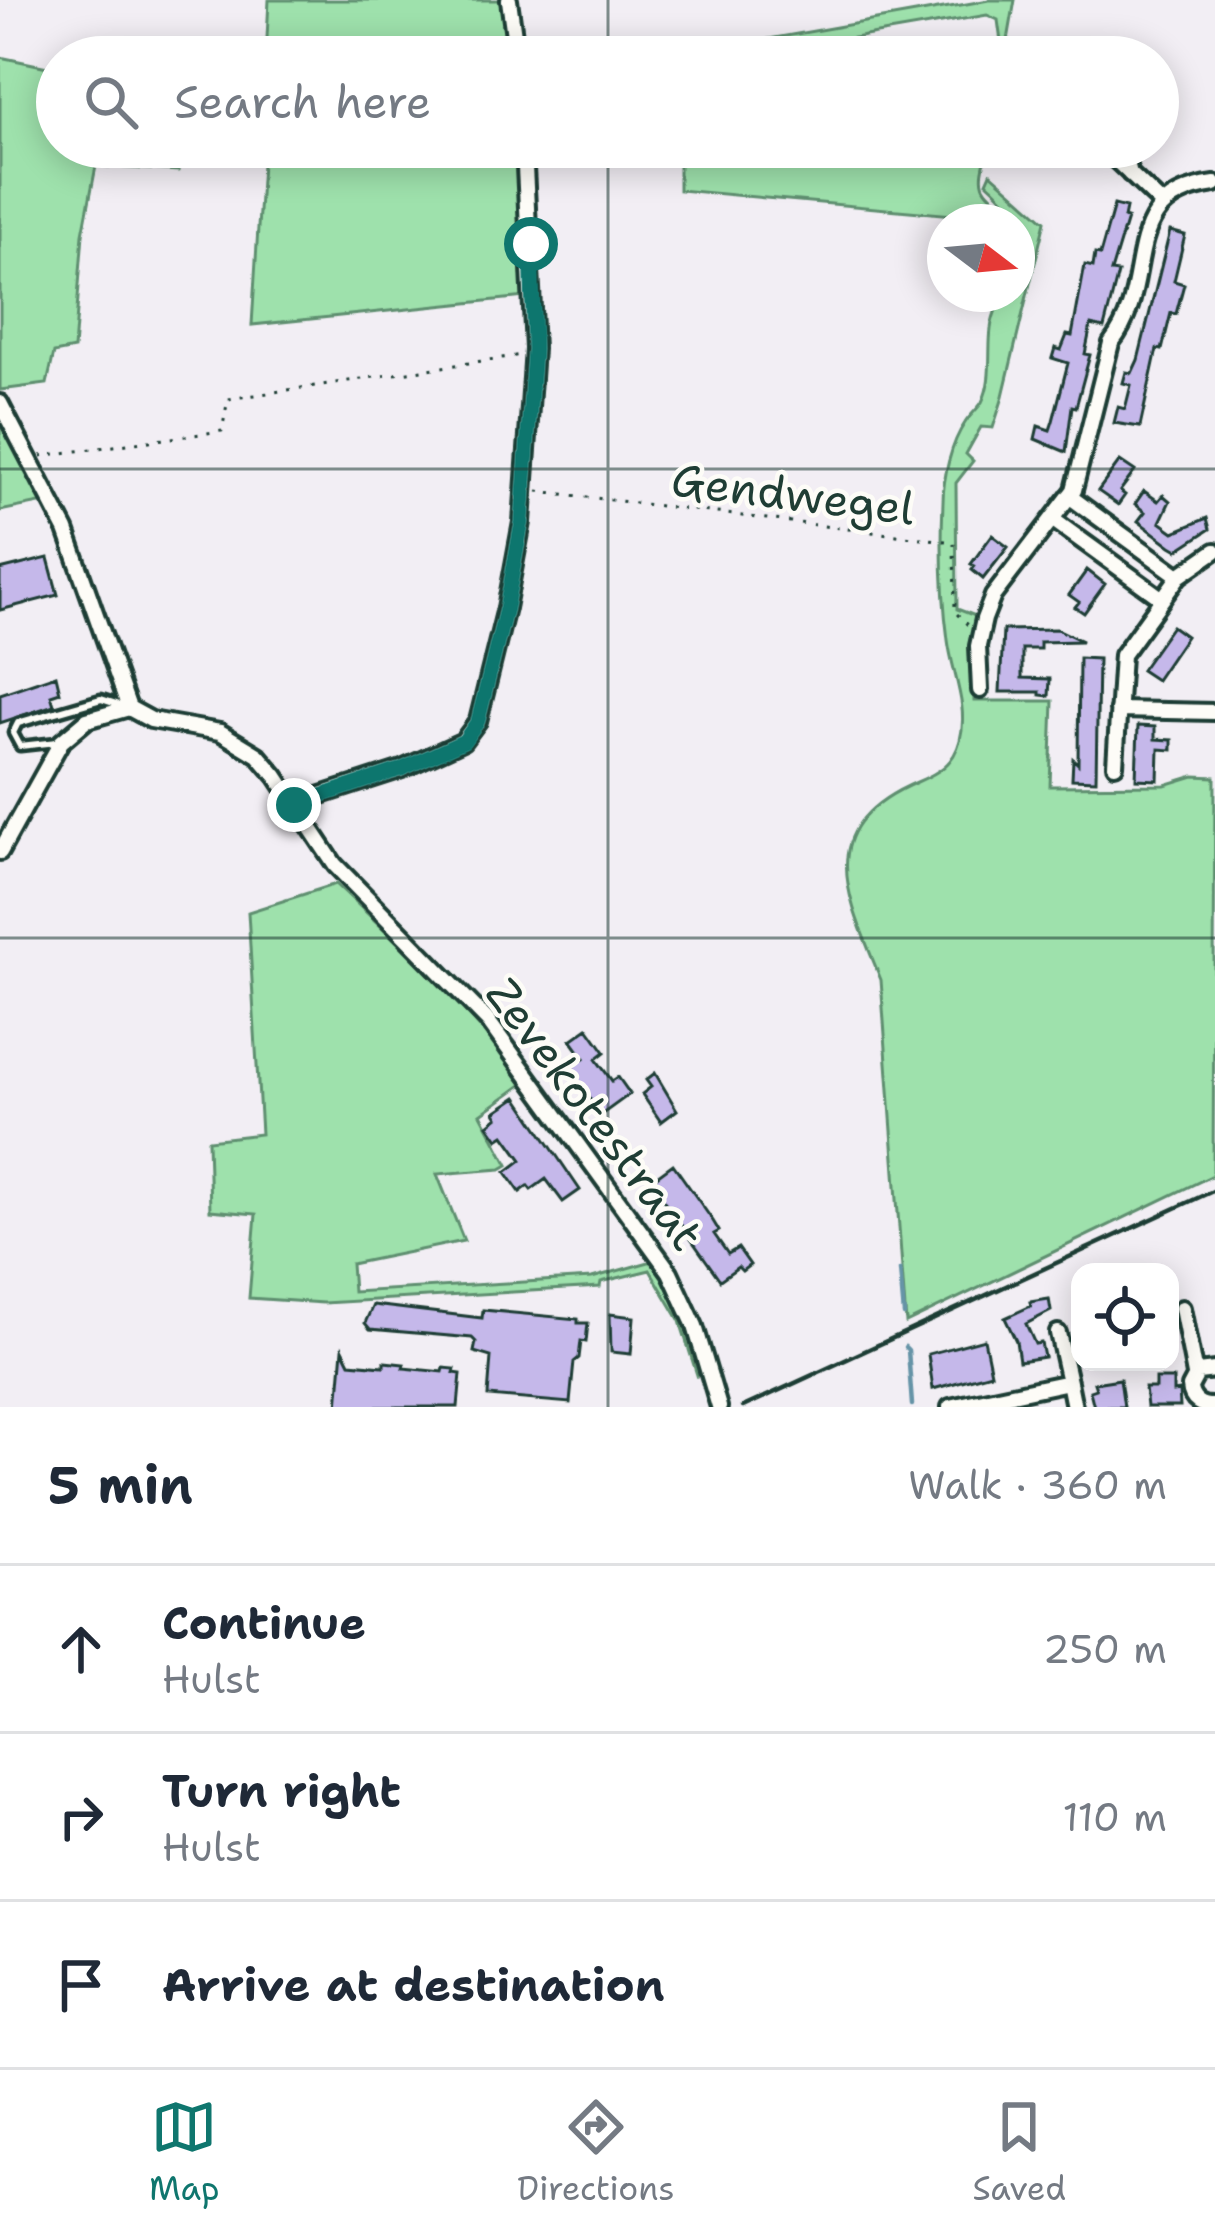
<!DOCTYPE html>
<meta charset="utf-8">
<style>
:root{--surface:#fff;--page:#f6f6f7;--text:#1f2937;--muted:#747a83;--line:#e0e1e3;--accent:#0f766e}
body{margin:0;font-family:"Shantell Sans",sans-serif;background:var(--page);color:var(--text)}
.controls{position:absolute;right:36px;bottom:36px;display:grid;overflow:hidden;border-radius:24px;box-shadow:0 6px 30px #0003}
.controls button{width:108px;height:108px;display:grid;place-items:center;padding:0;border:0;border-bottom:3px solid var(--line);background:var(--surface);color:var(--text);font:60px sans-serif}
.compass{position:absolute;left:927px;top:204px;width:108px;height:108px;border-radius:50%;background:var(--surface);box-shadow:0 6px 30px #0003;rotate:106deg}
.stop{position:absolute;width:36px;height:36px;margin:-27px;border:9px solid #0f766e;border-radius:50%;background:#fff}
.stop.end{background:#0f766e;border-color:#fff;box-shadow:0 3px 12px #0008}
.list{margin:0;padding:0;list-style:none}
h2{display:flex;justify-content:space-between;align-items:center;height:156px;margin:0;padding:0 48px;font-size:51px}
h2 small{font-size:39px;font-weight:400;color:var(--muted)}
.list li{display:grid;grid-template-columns:78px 1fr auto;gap:36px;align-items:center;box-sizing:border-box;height:168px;padding:0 48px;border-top:3px solid var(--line)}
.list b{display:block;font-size:45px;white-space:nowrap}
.list p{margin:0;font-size:39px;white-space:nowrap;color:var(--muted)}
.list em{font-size:39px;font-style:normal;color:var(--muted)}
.icon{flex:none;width:66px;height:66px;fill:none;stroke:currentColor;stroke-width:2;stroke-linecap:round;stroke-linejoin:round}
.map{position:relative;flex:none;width:1215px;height:1407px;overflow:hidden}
.search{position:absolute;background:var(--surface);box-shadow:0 6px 30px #0003;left:36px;right:36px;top:36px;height:132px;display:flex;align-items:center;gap:30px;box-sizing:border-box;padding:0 42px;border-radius:66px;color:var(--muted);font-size:45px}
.sheet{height:660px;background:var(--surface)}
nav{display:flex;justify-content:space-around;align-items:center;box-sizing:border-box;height:168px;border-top:3px solid var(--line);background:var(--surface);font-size:33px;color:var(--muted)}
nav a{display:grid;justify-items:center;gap:6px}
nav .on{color:var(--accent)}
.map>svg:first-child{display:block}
.green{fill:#9ee1ac;stroke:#5e8f70;stroke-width:3}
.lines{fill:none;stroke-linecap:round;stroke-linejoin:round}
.stream{stroke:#6694a7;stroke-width:4.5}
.building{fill:#c5b8ea;stroke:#1f3d34;stroke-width:3}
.service-casing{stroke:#1f3d34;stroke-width:15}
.minor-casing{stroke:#1f3d34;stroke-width:22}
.path{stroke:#1f3d34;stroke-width:3;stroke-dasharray:3 9;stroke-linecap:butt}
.service{stroke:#fdfcf7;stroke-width:6}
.minor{stroke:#fdfcf7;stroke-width:14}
.rail{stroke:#1f3d34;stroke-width:4.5}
.route{stroke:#0f766e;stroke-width:15}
.grid{fill:none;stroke:#1f3d34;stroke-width:3;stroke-opacity:0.55}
.labels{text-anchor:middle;stroke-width:9;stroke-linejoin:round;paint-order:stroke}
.street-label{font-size:45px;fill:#1f3d34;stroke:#fdfcf7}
</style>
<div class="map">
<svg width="1215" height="1407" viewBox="0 0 1215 1407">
<rect width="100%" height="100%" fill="#f2eef4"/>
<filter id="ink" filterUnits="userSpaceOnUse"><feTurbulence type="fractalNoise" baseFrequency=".00833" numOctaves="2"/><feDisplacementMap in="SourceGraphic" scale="24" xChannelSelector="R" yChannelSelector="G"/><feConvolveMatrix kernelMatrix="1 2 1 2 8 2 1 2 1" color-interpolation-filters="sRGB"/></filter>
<g filter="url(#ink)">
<path class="green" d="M269,0h234l9,57h-246z
M989,0h26l-8,46 -5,3 -4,-29 -11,-5 -244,42h-31v-8z
M0,57l57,12v78h123l-2,24 -82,-5 -13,68 -9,115 -20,4 -7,31 -47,6z
M263,147h253l10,150 -274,28z
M679,147h309c-8,36 -12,39 19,61l-10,11 -318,-29z
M991,173l54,48 -43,179 -9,28 -12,-1 -15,27 7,7 -17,22 1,126 21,8 -5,17 1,67h79l-3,85 115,-1 29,-9 21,1 -2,398 -307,148 -25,-343c-33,-83 -71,-152 36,-198 21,-9 37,-18 43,-42 9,-34 -8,-67 -12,-100 -6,-44 -7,-93 -5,-138 0,-24 8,-59 22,-79 4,-7 13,-14 17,-21 11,-21 6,-51 9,-73 1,-12 7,-24 11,-35h15c0,-59 19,-68 -30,-112z
M0,416l45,86 -45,9z
M336,884l107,101 84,96 -46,33 27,51 -7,4 -64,5 27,67 -113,23 2,28 239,-14 64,-18 24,37 22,71 -5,7 -17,-54 -30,-51 -49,12 -1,5 -277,16 -74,-5 7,-84 -46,-4 -2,-70 53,-6 -13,-222z"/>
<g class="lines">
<path class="stream" d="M900,1270l4,45
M905,1347l3,3 4,55"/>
</g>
<path class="building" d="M1114,205l12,3 -2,10 3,1 -16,53 7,1 -14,55 -13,-3 -6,29 5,1 -14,52 -4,-1 -6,46 -31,-13 3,-13 12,4 3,-9 15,-58 -16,-5 3,-10 6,2 6,-15 5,1 13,-71 8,2 2,-13 5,1z
M1170,231l15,4 -11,46 10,3 -8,30 -5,-1 -9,37 -5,-1 -17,78 -26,-4 4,-16 7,2 6,-24 -8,-2 3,-11 6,1 6,-13z
M1120,461l15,10 -15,20 5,4 -7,10 -20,-14z
M1144,491l14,10 5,-6 7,6 -10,21 14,10 33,-14 3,11 -32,21 -7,-4 -33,-25 7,-9 -10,-8z
M992,535l16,12 -25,32 -11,-9 3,-4 -4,-2z
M48,558l10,37 -58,15v-40z
M1087,570l18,14 -21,29 -9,-6 4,-5 -10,-7z
M1172,626l14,10 -30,44 -15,-10z
M1057,629l25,12 -42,1v7h-18v29l28,1 -1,17 -9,-1v-3h-40l3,-62z
M1079,658l19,1 -2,121 -24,-1 1,-20 5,5z
M56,675l4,17 -9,3 3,10 -54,18v-29z
M1138,726l17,1v12l17,1v10l-13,-1 -1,31 -22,-1z
M588,1028l17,24 -9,7 16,22 6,-4 12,17 -29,21 -32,-46 15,-11 -13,-18z
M655,1073l22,37 -16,12 -19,-28 9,-7 -5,-7z
M517,1097l63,93 -17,12 -17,-23 -15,11 -3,-4 -8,6 -14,-20 16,-12 -18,-25 -6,4 -10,-14 10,-8 -3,-5z
M673,1164l40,57 6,10 -5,3 14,20 10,-6 12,17 -8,6 -4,-4 -18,13 -70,-99z
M1049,1299l2,12 -25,13 9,20 6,-1 3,14 -25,4 -3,-20 -11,-23 26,-12 -1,-4z
M373,1305l109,13 1,-8 95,9v4h10l-2,19 -5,-1 -2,17 -5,4 -4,41 -82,-7 3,-39 -17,-5 2,-10 -4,-4 -102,-9 -5,-6z
M610,1314l24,3 -3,37 -20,-2z
M984,1339l7,34 -58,16 -5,-35z
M343,1349l7,14 34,3v-4l20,2 -1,4 40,4 1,-4 11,1 -1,4 7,1 -3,33h-120z
M1120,1379l4,28h-30l-4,-16 6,-2 -2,-6z
M1155,1379h18v13l6,-1 1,16h-33l-2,-19h10z"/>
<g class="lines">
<defs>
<path id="service" d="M57,742l-37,4 -7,-13 5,-10 83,-24 25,8"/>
<path id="minor" d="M509,0l8,57
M1102,147l60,57
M1123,147l7,27
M0,403l66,127 63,178 22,12 69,12 38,23 18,21 59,89 153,156 182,251 25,54 24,81
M1069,496l110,80
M1052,519l109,79
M980,690l-2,-44 6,-27 9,-23 81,-106 37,-147c48,-60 3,-146 104,-159
M1118,710l97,2
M1115,765l7,-110 57,-79 36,-25
M294,804l108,-35 61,-28 15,-20 28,-113 16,-86 12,-173 -10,-202
M0,852l61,-110 26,-22 42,-12
M1182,1308l13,67
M1058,1333l11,49
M1215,1370l-17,2 -8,15c1,14 11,20 25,19
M950,1407l119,-25 5,25"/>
</defs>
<use href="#service" class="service-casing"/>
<use href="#minor" class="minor-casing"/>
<path class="path" d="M41,456l181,-25 6,-32 294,-44
M538,491l416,51 1,70 13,13"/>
<use href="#service" class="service"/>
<use href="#minor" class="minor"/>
<path class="rail" d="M743,1407l472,-217"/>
</g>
</g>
<g class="lines" filter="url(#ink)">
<path class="route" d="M294,805l108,-36 62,-28 14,-20 28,-113 16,-86 12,-173 -3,-105"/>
</g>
<path class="grid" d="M608,0v57M608,147v1260M0,469h1215M0,938h1215"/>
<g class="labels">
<g class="street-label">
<text transform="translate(793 494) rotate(7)" y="16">Gendwegel</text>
<text transform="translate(595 1114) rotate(53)" y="16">Zevekotestraat</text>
</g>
</g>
</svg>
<div class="controls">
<button><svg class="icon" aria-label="locate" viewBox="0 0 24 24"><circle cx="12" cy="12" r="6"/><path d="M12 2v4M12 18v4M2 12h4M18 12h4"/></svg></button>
</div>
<svg class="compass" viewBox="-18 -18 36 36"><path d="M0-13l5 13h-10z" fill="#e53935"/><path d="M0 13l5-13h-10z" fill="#747a83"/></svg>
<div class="stop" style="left:531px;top:244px"></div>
<div class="stop end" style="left:294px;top:805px"></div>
<div class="search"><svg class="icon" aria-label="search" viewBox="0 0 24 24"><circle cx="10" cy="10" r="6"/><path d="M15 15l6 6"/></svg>Search here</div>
</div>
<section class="sheet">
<h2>5 min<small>Walk · 360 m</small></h2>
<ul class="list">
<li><svg class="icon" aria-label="ahead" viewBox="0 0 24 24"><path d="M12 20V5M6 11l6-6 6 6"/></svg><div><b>Continue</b><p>Hulst</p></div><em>250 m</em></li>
<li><svg class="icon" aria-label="right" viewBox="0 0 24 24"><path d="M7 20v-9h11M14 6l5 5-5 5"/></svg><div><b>Turn right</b><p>Hulst</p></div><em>110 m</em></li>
<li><svg class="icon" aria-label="arrive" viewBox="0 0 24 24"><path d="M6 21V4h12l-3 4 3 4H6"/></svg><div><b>Arrive at destination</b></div></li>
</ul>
</section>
<nav>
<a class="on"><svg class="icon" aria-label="map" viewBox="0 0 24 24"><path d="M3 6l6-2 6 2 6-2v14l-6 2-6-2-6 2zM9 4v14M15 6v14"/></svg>Map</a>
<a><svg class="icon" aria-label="directions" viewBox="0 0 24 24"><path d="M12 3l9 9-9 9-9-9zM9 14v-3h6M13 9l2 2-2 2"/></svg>Directions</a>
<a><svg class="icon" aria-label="saved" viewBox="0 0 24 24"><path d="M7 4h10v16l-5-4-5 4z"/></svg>Saved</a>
</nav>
